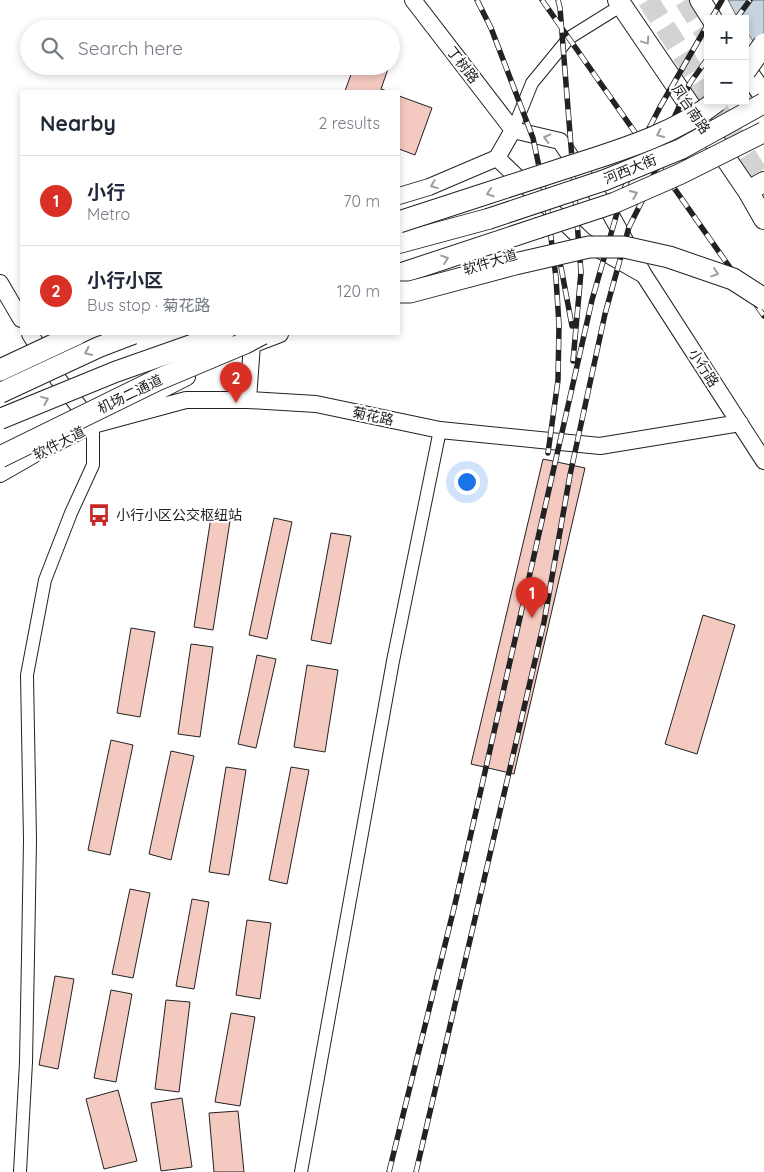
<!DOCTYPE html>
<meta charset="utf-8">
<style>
:root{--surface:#fff;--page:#f2f2f3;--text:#1f2937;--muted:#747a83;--line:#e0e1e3;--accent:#d93025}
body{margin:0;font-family:Quicksand,"Noto Sans SC",sans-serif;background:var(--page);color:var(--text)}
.controls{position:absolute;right:15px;top:15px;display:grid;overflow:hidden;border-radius:0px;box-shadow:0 2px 8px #0003}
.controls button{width:45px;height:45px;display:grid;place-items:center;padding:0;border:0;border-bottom:1px solid var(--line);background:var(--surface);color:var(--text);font:25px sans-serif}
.you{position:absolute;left:466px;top:481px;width:18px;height:18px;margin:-12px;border:4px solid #fff;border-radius:50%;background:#1a73e8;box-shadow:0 0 0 8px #1a73e833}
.badge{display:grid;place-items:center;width:32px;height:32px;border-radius:50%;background:var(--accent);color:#fff;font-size:16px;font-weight:700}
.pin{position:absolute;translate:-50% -41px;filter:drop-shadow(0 1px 2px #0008)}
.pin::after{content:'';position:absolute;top:26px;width:18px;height:15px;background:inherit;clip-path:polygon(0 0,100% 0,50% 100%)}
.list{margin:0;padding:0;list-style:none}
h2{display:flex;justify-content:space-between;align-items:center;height:65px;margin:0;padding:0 20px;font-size:21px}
h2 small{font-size:16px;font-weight:400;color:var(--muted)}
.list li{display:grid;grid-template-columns:32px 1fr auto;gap:15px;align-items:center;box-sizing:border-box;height:90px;padding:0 20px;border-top:1px solid var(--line)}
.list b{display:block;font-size:19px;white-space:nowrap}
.list p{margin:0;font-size:16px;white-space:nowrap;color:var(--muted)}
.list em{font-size:16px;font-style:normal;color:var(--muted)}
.icon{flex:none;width:28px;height:28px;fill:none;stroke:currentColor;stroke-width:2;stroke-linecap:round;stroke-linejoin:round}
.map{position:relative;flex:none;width:764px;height:1172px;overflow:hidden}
.search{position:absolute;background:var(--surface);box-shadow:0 2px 8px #0003;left:20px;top:20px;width:380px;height:55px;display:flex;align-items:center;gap:12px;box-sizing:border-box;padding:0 18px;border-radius:28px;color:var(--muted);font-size:19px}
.panel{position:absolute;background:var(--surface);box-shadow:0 2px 8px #0003;left:20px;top:90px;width:380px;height:245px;border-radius:0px}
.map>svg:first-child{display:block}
.water{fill:#c7d3dd;stroke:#6f6f6f}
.building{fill:#f3c9c0;stroke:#222}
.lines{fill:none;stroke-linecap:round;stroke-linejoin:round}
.trunk-tunnel{stroke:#d3d3d3;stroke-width:21;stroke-dasharray:21 11;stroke-linecap:butt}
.minor-casing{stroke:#222;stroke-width:14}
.tertiary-casing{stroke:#222;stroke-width:18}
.primary-casing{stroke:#222;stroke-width:22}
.minor{stroke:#fff;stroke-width:12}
.tertiary{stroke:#fff;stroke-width:16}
.primary{stroke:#fff;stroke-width:20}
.rail-casing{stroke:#222;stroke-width:5.5}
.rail{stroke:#fff;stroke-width:4;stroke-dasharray:11;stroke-linecap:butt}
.primary-bridge-casing{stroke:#222;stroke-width:22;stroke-linecap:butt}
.trunk-bridge-casing{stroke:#222;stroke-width:23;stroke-linecap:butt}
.primary-bridge{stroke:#fff;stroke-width:20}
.trunk-bridge{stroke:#fff;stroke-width:21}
.oneway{stroke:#9c9c9c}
.labels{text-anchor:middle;stroke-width:4;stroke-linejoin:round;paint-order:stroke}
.street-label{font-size:14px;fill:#222;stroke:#fff}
.poi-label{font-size:14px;fill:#222;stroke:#fff;text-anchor:start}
</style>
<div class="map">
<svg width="764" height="1172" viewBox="0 0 764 1172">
<rect width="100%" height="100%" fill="#fff"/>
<path class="water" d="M728,0h36v58l-19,-29v-10h-7z"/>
<path class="building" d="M354,66h35l-8,23 6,2h-42z
M399,96l33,12 -17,47 -16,-6z
M543,459l42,9 -71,306 -43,-10z
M211,517l19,4 -17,109 -19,-3z
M274,518l18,4 -25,117 -18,-4z
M331,533l20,3 -20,108 -20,-4z
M703,615l32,10 -38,129 -32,-10z
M131,628l24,4 -15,85 -23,-4z
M191,644l22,3 -13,90 -22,-3z
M257,655l19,4 -20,89 -18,-4z
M307,665l31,5 -13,82 -31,-5z
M111,740l22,5 -23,110 -22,-5z
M171,751l23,5 -23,104 -22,-6z
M226,767l20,3 -17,105 -20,-3z
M291,767l18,3 -22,114 -18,-4z
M130,889l20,4 -17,85 -21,-4z
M192,899l17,3 -15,87 -18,-3z
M247,920l24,3 -11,76 -24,-4z
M55,976l19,3 -16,90 -19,-4z
M111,990l21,4 -16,88 -22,-4z
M166,1000l24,2 -11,90 -24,-3z
M231,1013l24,4 -15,89 -25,-4z
M118,1090l19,71 -33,8 -18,-70z
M182,1098l10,69 -31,4 -10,-68z
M238,1111l6,61h-30l-5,-59z"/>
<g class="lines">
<path class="trunk-tunnel" d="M648,0l60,95
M685,0l23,37
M745,96l19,30
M712,101l52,83"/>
<defs>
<path id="minor" d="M513,130l19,-47 37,-45 53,-33
M20,1172l6,-110 2,-106 2,-116 -3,-165 18,-95 26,-67 22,-48v-40
M301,1172l92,-511 47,-231"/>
<path id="tertiary" d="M413,0l100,130
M513,130l47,11 51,74 33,60 120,186
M497,158l87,83 60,34
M399,196l30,-9 68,-29 16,-28
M0,283l21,36
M30,334l28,45 35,46 93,-25h62l68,4 124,26 160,16 140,-23
M251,345l29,-11
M248,400l4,-56
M124,409l63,-32
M0,474l40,-23 62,-31"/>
<path id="primary" d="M618,0l130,191 16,28
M700,0l12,19
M745,68l19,28
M748,191l16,-9
M399,243l89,-24
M399,274l139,-46"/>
</defs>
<use href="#minor" class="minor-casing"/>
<use href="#tertiary" class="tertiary-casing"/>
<use href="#primary" class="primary-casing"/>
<use href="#minor" class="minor"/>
<use href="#tertiary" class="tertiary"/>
<use href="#primary" class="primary"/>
<defs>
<path id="rail" d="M477,0l14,28 42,110 14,67 9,73 3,47 -1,55 -10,73
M542,0l222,316
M558,0l2,8 21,264 -8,89
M711,19l11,-19
M736,19l14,-19
M561,267l11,59
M389,1172l66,-268 137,-604 29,-101 16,-47 23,-45 48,-83
M416,1172l128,-550 26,-147 35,-161 24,-87 22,-44 17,-52 22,-48 18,-25"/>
</defs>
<use href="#rail" class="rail-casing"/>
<use href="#rail" class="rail"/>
<defs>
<path id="primary-bridge" d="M488,219l117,-39 76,-31 83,-46
M538,228l76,-25 66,-29 84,-42
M0,393l99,-46 34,-13
M0,419l115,-47 108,-38"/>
<path id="trunk-bridge" d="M745,71l19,-27
M399,222c55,-18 111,-36 166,-54 52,-17 109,-33 152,-67
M399,292h11l105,-28 74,-17h35l45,10 64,22 31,20
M0,370l77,-36
M0,457l157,-77 88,-37 17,-9"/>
</defs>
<use href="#primary-bridge" class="primary-bridge-casing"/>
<use href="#trunk-bridge" class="trunk-bridge-casing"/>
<use href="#primary-bridge" class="primary-bridge"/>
<use href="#trunk-bridge" class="trunk-bridge"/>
</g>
<defs><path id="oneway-chevron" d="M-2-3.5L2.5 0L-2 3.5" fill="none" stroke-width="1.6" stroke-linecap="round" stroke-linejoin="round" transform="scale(1.25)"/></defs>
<g class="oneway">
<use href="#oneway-chevron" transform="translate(646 41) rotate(56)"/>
<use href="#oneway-chevron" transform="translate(660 134) rotate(155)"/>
<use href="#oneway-chevron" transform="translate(547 138) rotate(-166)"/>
<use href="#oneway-chevron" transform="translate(434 185) rotate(158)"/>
<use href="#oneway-chevron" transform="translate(490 193) rotate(162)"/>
<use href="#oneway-chevron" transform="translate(634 194) rotate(-23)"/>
<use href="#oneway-chevron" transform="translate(445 259) rotate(-19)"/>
<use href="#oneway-chevron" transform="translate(715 273) rotate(19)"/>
<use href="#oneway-chevron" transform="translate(88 352) rotate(155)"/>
<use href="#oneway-chevron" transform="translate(45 400) rotate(-22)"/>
</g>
<defs>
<symbol id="bus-bare" viewBox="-9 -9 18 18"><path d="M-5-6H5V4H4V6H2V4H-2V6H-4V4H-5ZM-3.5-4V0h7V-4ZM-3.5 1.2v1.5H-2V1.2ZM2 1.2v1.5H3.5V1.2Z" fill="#c62828" stroke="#fff" stroke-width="2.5" paint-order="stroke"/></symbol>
</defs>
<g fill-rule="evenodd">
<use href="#bus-bare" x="83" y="499" width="32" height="32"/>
</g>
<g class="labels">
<g class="street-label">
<text transform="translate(463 65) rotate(52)" y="5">丁树路</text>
<text transform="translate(691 109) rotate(56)" y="5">凤台南路</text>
<text transform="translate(630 169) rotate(-22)" y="5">河西大街</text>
<text transform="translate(490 262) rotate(-17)" y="5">软件大道</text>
<text transform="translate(704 368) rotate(57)" y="5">小行路</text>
<text transform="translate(130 394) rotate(-26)" y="5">机场二通道</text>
<text transform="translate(373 416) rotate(12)" y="5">菊花路</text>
<text transform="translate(59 443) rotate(-27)" y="5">软件大道</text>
</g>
<g class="poi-label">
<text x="116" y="520">小行小区公交枢纽站</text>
</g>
</g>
</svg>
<div class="controls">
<button>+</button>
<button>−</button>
</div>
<div class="you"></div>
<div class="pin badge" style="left:532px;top:618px">1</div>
<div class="pin badge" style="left:236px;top:403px">2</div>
<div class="search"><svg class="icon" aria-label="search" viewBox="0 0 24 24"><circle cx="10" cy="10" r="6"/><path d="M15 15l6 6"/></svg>Search here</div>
<section class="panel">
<h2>Nearby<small>2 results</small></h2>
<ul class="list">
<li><span class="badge">1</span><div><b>小行</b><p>Metro</p></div><em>70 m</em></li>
<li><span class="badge">2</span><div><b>小行小区</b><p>Bus stop · 菊花路</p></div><em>120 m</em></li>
</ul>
</section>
</div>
